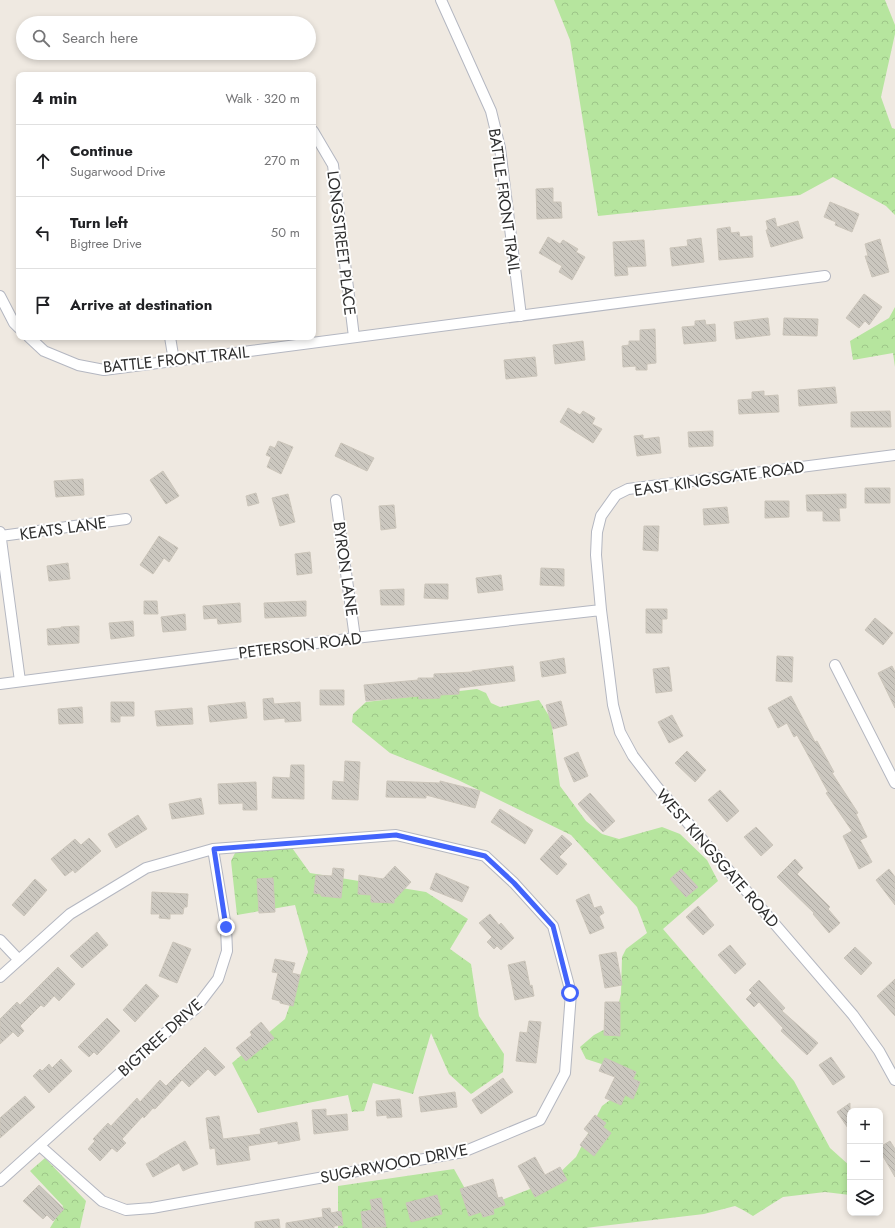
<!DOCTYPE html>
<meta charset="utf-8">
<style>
:root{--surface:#fff;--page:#f6f6f6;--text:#202124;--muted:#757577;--line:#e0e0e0}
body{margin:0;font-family:Jost,sans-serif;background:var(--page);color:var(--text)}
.controls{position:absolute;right:12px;bottom:12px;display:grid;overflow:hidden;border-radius:8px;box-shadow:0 2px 6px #0003}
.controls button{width:36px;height:36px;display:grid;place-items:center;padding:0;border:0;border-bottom:1px solid var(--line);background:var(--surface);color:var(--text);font:20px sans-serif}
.stop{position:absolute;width:12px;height:12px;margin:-9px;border:3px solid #4264fb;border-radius:50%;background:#fff}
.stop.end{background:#4264fb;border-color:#fff;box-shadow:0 1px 4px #0008}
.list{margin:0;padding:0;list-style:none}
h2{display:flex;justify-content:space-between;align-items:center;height:52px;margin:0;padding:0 16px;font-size:17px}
h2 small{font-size:13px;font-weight:400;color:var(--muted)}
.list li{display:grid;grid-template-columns:26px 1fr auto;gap:12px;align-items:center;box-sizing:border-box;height:72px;padding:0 16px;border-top:1px solid var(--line)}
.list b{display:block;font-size:15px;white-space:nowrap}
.list p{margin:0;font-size:13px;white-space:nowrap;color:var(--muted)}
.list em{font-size:13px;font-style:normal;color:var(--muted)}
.icon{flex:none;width:22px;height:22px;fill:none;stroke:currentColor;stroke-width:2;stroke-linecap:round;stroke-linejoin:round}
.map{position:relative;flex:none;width:895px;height:1228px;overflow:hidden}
.search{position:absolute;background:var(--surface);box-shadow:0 2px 6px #0003;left:16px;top:16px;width:300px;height:44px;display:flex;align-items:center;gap:10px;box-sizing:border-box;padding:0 14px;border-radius:22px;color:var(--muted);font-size:15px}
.panel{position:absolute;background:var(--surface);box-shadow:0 2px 6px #0003;left:16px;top:72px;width:300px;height:268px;border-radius:8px}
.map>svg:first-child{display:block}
.forest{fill:url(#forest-crowns)}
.building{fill:url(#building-back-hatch);stroke:#cbc5ba}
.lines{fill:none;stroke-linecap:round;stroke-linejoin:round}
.street-casing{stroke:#b4b7c1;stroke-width:12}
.street{stroke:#fff;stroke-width:10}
.route{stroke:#4264fb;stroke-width:5}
.labels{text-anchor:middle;stroke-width:4;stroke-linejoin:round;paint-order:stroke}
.street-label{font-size:16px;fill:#2e2e2e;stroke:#fff}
</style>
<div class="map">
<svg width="895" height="1228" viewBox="0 0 895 1228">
<defs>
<pattern id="forest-crowns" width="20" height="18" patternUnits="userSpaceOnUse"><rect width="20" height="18" fill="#b6e59e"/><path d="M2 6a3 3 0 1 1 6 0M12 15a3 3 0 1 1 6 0" fill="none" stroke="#9dc588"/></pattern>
<pattern id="building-back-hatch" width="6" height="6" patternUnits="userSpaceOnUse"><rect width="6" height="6" fill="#cbc7bf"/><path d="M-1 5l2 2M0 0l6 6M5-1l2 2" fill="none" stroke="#afaba4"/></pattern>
</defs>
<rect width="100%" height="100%" fill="#efe9e1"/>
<path class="forest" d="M554,0h331l10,25v9l-14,63 11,31 3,1v86l-9,-9 -53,-29 -33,18 -202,21 -28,-176z
M895,307v60l-2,-14 -40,7 -3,-19 39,-23z
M477,689l9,4 5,10 9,4 39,-7 12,19 9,67 26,35 16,13 17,5 43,-12 18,7 27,26 11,21 -55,48 131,152 36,67 20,18v29l-25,-3 -42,5 -30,19 -10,-6 -8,-4 -31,8 -119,14h-247v-42l116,-17 19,34 13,3 65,-25 25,-24 26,-51 20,-15 -5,-22 -31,-10 -6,-12 14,-12 19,-10 8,-31 1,-37 4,-8 21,-16 -10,-26 -66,-72 -113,-55 -68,-27 -38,-31 1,-8 13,-12z
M290,845l20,28 116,19 42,27 -18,30 21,15 8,52 25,38 -1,18 -32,22 -22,-20 -18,-41 -18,61 -40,-11 -9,28 -12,1 -4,-17 -90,18 -26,-50 53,-44 23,-67 -13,-47 -58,10 -6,-54 4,-8z
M45,1158l41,43 -6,27h-30l13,-22 -33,-35z"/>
<path class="building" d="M553,188v14h8l1,16 -25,1 -1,-30z
M830,202l29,12 -7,18 -17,-7 1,-3 -12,-5z
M775,218l2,9 21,-6 5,17 -32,9 -5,-17h2l-2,-9z
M730,227l1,6 8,-1 1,5 12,-1 1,21 -34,3 -2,-31z
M548,237l12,7 3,-4 15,9 -2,3 9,5 -13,23 -13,-8 3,-6 -23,-13z
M701,238l3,24 -32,4 -2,-18 18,-2 -1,-6z
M880,239l9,33 -17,5 -7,-21h3l-3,-12z
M644,240l2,26 -19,1 1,8 -13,1 -2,-34z
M864,294l18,13 -13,18 -4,-4 -6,7 -13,-10z
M768,318l2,17 -34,4 -2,-17z
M784,318l34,1 -1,17 -34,-1z
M705,320l1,5 9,-1 1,17 -32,3 -2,-17 13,-1v-5z
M655,329l1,34 -9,1v6h-11v-4l-13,1 -1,-21 7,-1v-4h11v-11z
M583,341l2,19 -30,4 -2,-19z
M535,357l2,19 -31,3 -2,-19z
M835,387l2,16 -38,3 -1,-16z
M764,391v5l14,-1 1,17 -40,2 -1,-14 14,-1v-7z
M568,408l12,7 3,-4 12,7 -3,6 10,5 -9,14 -33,-21z
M890,411l1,16h-40v-15z
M713,431v15l-24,1 -1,-15z
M643,435v4l16,-2 2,16 -24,3 -3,-20z
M278,441l15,6 -12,27 -14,-7 4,-10 -5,-2 4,-9 5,2z
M341,443l33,15 -7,13 -32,-15z
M163,471l16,25 -13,8 -16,-24z
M83,479l1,16 -28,2 -2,-16z
M865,488h25v15h-25z
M256,493l3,10 -11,3 -2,-10z
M288,494l7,28 -15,4 -8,-28z
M846,494v14h-7l1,13h-17v-10h-16l-1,-16z
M765,501h24v16l-24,1z
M394,505l2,23 -15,2 -2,-24z
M727,507l2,16 -25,2 -1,-16z
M644,526h15l-1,25 -15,-1z
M159,536l19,12 -9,14 -5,-4 -11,16 -13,-9z
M310,552l2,21 -15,2 -2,-21z
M68,563l2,16 -21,2 -2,-15z
M541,568l23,1v17l-24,-1z
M501,575l2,15 -25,3 -2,-15z
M425,584h23v15l-24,-1z
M404,589v16h-23l-1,-15z
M144,601h13l1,13h-14z
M306,601v15l-41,2 -1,-15z
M240,603l1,19 -23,2 -1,-6 -13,1 -1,-13z
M646,609h21v10h-5v14h-16z
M185,614l1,16 -23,2 -2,-15z
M875,618l18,15 -10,12 -18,-15z
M133,621l1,15 -23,3 -2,-16z
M79,626v17l-31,2 -1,-16 14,-1v-1z
M777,656l16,1 -1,25 -16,-1z
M564,658l2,15 -24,4 -2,-15z
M513,666l2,15 -56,7v6l-19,1v3l-21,1v-3l-53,5 -2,-16 54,-5v-2h16v-4l38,-2v-1z
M892,666l3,6v36l-17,-35z
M669,667l3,24 -16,2 -3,-24z
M320,690h24v15h-24z
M791,696l24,46 2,-1 17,31 -2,1 26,40 -2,1 11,23 -7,3 12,22 -13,7 -16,-33 9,-5 -26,-38 2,-1 -31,-57 -3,2 -7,-14 -9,5 -10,-20z
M273,698l1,6 26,-2 1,19 -16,1v-4l-21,2 -1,-21z
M561,701l6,24 -14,4 -7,-24z
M111,702h23v14h-14v6h-9z
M245,702l2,16 -37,4 -2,-16z
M82,707l1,16 -24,1 -1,-15z
M192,708l1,16 -36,2 -2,-15z
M672,715l11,21 -14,7 -11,-21z
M687,751l19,19 -11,12 -20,-19z
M578,752l10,24 -14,6 -10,-24z
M345,761l15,1 -2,38 -26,-1 1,-18 11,1z
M291,765h13v34l-32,-1 1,-21 17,1z
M387,781l53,2v-2l40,10 -5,17 -49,-13v3l-40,-1z
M256,782l1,28h-14v-7l-24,1 -1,-20z
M720,790l19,21 -12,11 -19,-22z
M590,793l25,28 -12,11 -25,-28z
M201,798l3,16 -32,5 -3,-15z
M500,809l33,21 -8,14 -34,-22z
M138,815l9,14 -31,19 -8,-14z
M756,827l17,18 -12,11 -17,-19z
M562,835l10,9 -13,13 8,7 -10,11 -17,-16z
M89,838l12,13 -26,22 -2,-3 -8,6 -14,-17 24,-20 6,6z
M795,859l8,9 -6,6 33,33 -2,2 12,14 -11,10 -16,-19 1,-1 -37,-36z
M395,866l16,16 -17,18v3l-23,-1v-7l-13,-1 1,-19 24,4z
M333,868l11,1 -3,29 -20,-2v-2l-7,-1 2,-18 16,1z
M681,869l17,18 -12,10 -16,-18z
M889,869l6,8v28l-19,-25z
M436,873l33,14 -7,15 -32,-13z
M273,878l2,34 -16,1 -2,-34z
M35,879l12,11 -23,26 -12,-11z
M152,892l36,2 -1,13h-3l-1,7h-13v5l-11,-1 1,-4h-9z
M589,894l5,14 7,-2 3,7 -5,3 5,12 -14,6 -14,-34z
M698,906l16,19 -11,10 -17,-18z
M490,914l9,11 2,-2 13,15 -13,12 -4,-4 -3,3 -7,-7 5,-5 -13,-14z
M97,932l11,13 -26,23 -12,-12z
M173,942l18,7 -14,34 -18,-7z
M730,945l16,19 -11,10 -17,-19z
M855,947l17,16 -11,12 -17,-17z
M616,952l6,33 -17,3 -6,-33z
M275,959l20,4 -3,10 8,2 -7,31 -13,-3v-2l-8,-2 6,-26 -6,-1z
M525,961l5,25 2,-1 2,11 -19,4 -7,-35z
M58,967l17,17 -16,17 -5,-5 -10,11 -3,-2 -21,21 4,5 -6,6 -5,-5 -13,12v-25l17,-17 3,3z
M895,979v37l-18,-20z
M759,980l26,28 -3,3 36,32 -11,12 -26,-24 2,-3 -24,-26 -5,5 -8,-8 6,-6 -3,-3z
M146,984l13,12 -24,26 -12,-12z
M605,1002h15v34l-16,-1z
M107,1018l13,13 -23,24 -3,-3 -5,5 -11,-10z
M529,1021l12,1 -5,41 -20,-2 4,-29 7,1z
M261,1022l13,16 -28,23 -10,-13 16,-13 -2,-3z
M205,1047l20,20 -10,9 -7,-7 -19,18 -7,-7 -27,29 -2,-1 -9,10 -1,-2 -21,23 4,4 -9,9 -5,-4 -12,13 -12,-12 7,-8 -2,-2 15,-16 3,3 26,-28 3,4 20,-22 6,6z
M831,1057l14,20 -12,8 -14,-20z
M605,1058l31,14 -3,7 7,3 -7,17 -8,-4 -4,10 -16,-7 10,-21 -16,-6z
M61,1059l11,12 -23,22 -16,-17 7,-7 2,2 7,-7 3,4z
M503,1078l10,14 -32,22 -9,-14z
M455,1092l2,15 -36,5 -2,-15z
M25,1096l10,11 -35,31v-20z
M400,1099l2,18 -15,1v-3l-10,1 -1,-15z
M850,1103v28l-13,-19z
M326,1109v7l21,-2 1,16 -34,4 -2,-24z
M595,1115l11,8 -3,4 8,6 -17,23 -14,-11 9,-12 -5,-4z
M219,1116l4,23 38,-5 -1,-5 37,-7 3,18 -22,4v-3l-30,5 2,14 -33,5 -2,-17 -5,1 -4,-31z
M185,1141l13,23 -15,7 -4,-8 -26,14 -7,-13 13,-7v-1z
M890,1141l5,8v28l-15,-26v-4z
M535,1157l10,18 15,-8 7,13 -32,17 -17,-31z
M493,1179l5,19 4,-1 3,8 -12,4 1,5 -11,3 -2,-5 -12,4 -9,-27z
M39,1185l25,24 -11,12 -6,-6 -4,4 -20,-18z
M437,1195l5,19 -31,8 -5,-19z
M381,1198l5,29 -23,1 -2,-16 11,-2 -2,-10z
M330,1208l1,5 10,-2 2,14 -9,1v2h-48v-5l37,-6 -1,-8z
M279,1219l1,9h-25v-6z"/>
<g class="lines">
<defs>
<path id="street" d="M441,0l50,111 9,37 21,168
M313,131l20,34 21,172
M0,296l14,27 5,5
M29,337l15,14 34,14 26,5 721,-94
M170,337l4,24
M895,455l-267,34 -12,6 -15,21 -4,16 -1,23 5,55 12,95 7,27 13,24 24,31 196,228 26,36 16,29
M336,500l19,138
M0,532l20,149
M1,536l125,-17
M835,665l60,118
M0,684l355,-46 246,-28
M0,940l19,20
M0,977l70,-63 76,-46 67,-19 183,-14 89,21 29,27 39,43 18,67 -6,80 -25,47 -77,32 -311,56 -26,2 -24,-9 -62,-55
M0,1181l159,-143 36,-29 23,-30 9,-28 -1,-24 -13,-78"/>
</defs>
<use href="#street" class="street-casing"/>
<use href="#street" class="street"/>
</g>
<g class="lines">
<path class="route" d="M226,927l-12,-78 182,-14 89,21 29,27 39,43 17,67"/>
</g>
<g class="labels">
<g class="street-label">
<text transform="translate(505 201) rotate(82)" y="6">BATTLE FRONT TRAIL</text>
<text transform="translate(342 243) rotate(83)" y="6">LONGSTREET PLACE</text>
<text transform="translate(176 359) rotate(-6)" y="6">BATTLE FRONT TRAIL</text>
<text transform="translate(719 478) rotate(-8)" y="6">EAST KINGSGATE ROAD</text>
<text transform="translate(63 528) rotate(-8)" y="6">KEATS LANE</text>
<text transform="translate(346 569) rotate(82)" y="6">BYRON LANE</text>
<text transform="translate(300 645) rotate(-7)" y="6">PETERSON ROAD</text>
<text transform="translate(718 858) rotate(49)" y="6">WEST KINGSGATE ROAD</text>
<text transform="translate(160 1037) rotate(-42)" y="6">BIGTREE DRIVE</text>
<text transform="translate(394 1163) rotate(-11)" y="6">SUGARWOOD DRIVE</text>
</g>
</g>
</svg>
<div class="controls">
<button>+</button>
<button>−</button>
<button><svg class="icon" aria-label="layers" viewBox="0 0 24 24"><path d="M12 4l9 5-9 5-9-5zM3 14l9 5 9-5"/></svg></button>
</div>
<div class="stop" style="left:570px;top:993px"></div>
<div class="stop end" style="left:226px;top:927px"></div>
<div class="search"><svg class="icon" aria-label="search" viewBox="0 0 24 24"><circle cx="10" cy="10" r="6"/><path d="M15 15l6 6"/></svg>Search here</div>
<section class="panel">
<h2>4 min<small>Walk · 320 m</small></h2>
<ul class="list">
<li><svg class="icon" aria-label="ahead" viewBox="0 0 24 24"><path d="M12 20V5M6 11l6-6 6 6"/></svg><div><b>Continue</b><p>Sugarwood Drive</p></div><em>270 m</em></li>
<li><svg class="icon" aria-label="left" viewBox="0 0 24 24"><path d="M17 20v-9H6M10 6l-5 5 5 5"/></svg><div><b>Turn left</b><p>Bigtree Drive</p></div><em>50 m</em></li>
<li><svg class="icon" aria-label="arrive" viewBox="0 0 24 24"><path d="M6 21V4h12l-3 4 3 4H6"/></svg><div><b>Arrive at destination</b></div></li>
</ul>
</section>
</div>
